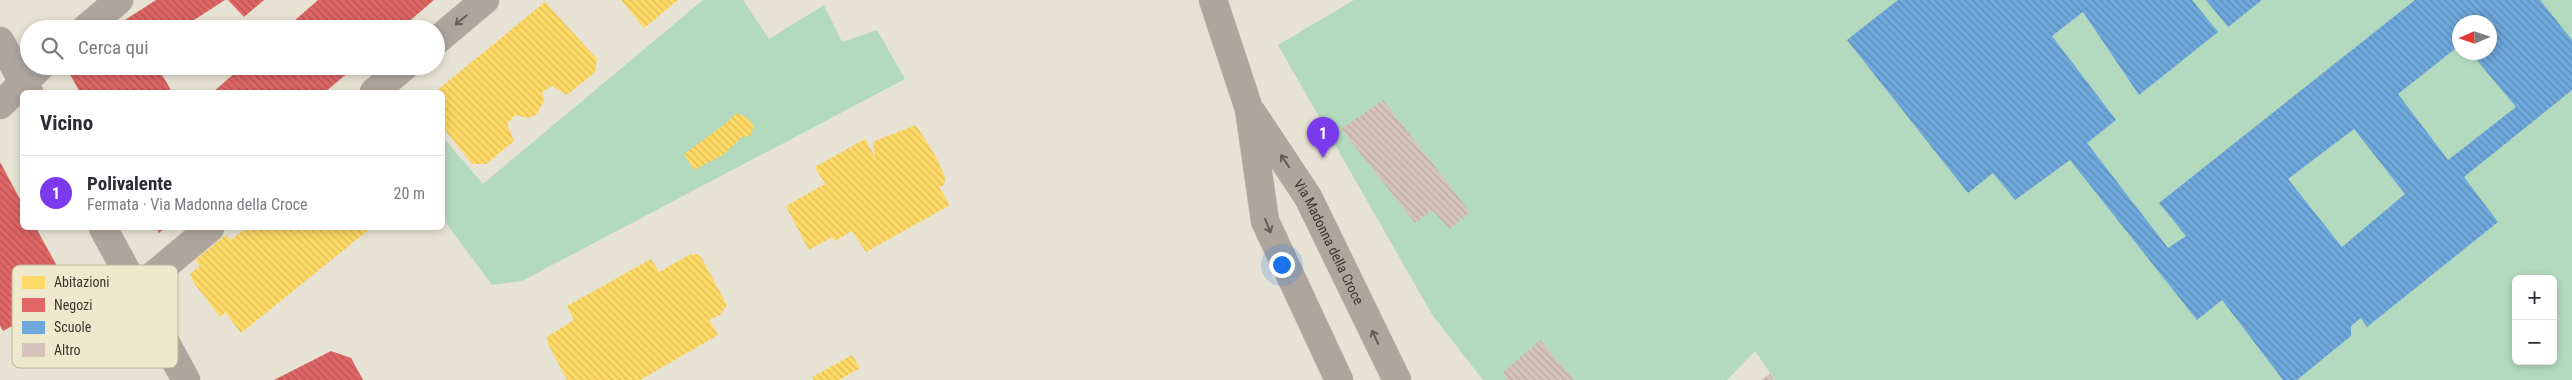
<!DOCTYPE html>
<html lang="it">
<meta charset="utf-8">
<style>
:root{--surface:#fff;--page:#f7f7f7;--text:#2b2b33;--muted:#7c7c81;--line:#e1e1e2;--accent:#7c3aed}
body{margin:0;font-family:"Roboto Condensed",sans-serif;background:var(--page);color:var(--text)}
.controls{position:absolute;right:15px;bottom:15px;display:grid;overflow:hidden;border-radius:8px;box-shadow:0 2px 8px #0003}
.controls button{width:45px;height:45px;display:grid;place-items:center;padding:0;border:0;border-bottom:1px solid var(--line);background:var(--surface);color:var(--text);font:25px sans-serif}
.compass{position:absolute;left:2452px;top:15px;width:45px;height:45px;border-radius:50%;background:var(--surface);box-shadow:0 2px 8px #0003;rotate:267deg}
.you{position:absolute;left:1281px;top:264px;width:18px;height:18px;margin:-12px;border:4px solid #fff;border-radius:50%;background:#1a73e8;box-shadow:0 0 0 8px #1a73e833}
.badge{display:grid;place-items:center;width:32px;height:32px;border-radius:50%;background:var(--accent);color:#fff;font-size:16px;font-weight:700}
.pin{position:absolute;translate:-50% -41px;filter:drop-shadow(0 1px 2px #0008)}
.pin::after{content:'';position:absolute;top:26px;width:18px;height:15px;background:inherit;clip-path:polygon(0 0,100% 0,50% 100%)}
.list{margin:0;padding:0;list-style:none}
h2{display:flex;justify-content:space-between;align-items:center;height:65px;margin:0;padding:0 20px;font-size:21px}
h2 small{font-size:16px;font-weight:400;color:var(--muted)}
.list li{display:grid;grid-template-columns:32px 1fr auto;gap:15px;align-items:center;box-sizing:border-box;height:75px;padding:0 20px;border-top:1px solid var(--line)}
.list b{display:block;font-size:19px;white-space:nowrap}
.list p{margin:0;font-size:16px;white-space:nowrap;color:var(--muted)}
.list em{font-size:16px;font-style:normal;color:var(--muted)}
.icon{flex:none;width:28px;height:28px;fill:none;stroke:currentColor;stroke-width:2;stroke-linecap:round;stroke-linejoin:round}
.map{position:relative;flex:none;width:2572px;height:380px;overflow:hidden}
.search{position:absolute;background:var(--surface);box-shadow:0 2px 8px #0003;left:20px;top:20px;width:425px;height:55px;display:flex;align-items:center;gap:12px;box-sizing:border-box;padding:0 18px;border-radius:28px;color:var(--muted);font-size:19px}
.panel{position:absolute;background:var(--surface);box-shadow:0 2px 8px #0003;left:20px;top:90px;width:425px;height:140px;border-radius:8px}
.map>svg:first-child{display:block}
.green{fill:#b3dabe;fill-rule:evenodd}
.homes{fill:url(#homes-back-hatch)}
.shops{fill:url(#shops-back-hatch)}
.schools{fill:url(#schools-back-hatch);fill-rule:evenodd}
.building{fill:url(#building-back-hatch)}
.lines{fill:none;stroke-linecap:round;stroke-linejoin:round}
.minor-casing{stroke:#c2c0b4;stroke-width:29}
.tertiary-casing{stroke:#c2c0b4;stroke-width:29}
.minor{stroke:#aea59d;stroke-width:28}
.tertiary{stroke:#aea59d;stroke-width:28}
.oneway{stroke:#635e54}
.labels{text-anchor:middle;stroke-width:5;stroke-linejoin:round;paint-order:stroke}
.street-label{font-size:14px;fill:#3a382c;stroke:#eee9cc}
.key{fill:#eee9cc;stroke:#b8b49c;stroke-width:1}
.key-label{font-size:14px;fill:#3a382c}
</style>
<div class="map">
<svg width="2572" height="380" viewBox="0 0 2572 380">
<defs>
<pattern id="homes-back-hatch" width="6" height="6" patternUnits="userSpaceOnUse" patternTransform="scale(1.25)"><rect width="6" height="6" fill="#ffd966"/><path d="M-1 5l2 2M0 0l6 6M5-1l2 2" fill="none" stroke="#dbbb59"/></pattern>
<pattern id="shops-back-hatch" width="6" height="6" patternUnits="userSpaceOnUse" patternTransform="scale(1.25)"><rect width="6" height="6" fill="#e06666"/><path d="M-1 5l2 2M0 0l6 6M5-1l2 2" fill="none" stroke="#b75554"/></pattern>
<pattern id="schools-back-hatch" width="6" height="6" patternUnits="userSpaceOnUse" patternTransform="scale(1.25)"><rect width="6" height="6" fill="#6fa8dc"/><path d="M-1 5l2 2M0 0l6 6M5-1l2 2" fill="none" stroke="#5c8ab3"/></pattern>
<pattern id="building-back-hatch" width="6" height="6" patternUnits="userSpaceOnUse" patternTransform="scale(1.25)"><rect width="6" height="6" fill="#d6c4bc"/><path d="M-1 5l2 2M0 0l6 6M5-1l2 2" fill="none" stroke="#b8a9a2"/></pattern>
</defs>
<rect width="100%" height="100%" fill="#e6e3d4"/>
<path class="green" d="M703,0h40l26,39 55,-34 18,37 35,-12 28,49 -383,202 -30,4 -49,-66v-82l40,47z
M1354,0h1218v380h-797l-20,-29 -28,29h-244l-50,-64 -155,-271zM2460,22h30v30h-30zM2516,279h37v82h-37z"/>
<path class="homes" d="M621,0h57l-34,28z
M545,2l52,57 -2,13 -28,23 -15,-9 -10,6 2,9 -8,14 -8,3 -13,-3 -8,9 7,17 -28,23h-14l-30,-38v-34h-7z
M736,113l10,4 8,9 -4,10 -8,1 -19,18 -29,15 -10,-16 41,-30z
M916,125l20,32 9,20 -1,8 -5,2 11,18 -84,47 -14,-21 -17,10 -3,-4 -23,13 -23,-44 39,-22 -10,-17 50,-28 10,18 -2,-14 4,-3z
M246,228h125l-130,105 -16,-21 -5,5 -26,-34 -4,-9 10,-8 -5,-6 31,-25 5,5z
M696,254l5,3 26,48 -7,10 -11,5 9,15 -78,45h-73l-19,-36 -1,-7 27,-17 -7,-14 84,-47 8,13 30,-17z
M852,355l8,13 -21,12h-25l-2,-3z"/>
<path class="shops" d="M156,0h69l-45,29h-69z
M228,0h36l-20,17z
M318,0h116l-34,29h-115z
M65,66h92l15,26h-92z
M243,66h113l-31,26h-112z
M0,162l22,41v25h14l36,65 -69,38 -3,-5z
M156,228h9l-6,5z
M331,351l20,7 12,22h-89z"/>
<path class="schools" d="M1898,0h294l26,32 -79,63 -56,-83 -31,24 64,84 -29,23 81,105 18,-12 -27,-33 256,-203h125l32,40v50l-108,87 34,45 -131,105 -6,-9 -10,8v10l-54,44h-14l-61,-80 -25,20 -127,-160 -55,40 -22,-27 -25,20 -121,-153zM2460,22h30v30h-20l46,55 -68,53 -50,-66 62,-49zM2354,129l51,65 -63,53 -54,-68z
M2206,0h56l-34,27z"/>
<path class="building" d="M1383,100l87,112 -20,17 -18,-19 -17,13 -74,-94z
M1540,340l34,40h-66l-6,-7z
M1770,374l4,6h-13z"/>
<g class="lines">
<defs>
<path id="minor" d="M85,29l34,-29
M436,41l49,-41
M374,92l31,-26
M0,105l41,-39
M137,289l73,-61"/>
<g id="tertiary">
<path d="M1213,0l36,109 16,112 74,159"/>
<path d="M0,41l29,51"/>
<path id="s1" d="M1253,114l55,83 89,183"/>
<path d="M103,228l83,152"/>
</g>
</defs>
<use href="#minor" class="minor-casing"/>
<use href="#tertiary" class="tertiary-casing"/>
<use href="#minor" class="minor"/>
<use href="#tertiary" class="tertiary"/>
</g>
<defs><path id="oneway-shaft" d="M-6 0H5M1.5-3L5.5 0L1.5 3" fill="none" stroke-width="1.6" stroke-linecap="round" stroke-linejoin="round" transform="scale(1.25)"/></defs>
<g class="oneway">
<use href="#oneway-shaft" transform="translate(461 20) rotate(140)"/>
<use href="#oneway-shaft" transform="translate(1285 161) rotate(-124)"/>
<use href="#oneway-shaft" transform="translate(1268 226) rotate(68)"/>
<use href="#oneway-shaft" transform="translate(1375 337) rotate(-115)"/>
</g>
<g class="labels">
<g class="street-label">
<text dy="5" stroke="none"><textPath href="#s1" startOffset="149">Via Madonna della Croce</textPath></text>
</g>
</g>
<rect x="12" y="265" width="166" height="103" rx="8" class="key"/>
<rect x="22" y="276" width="23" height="13" fill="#ffd966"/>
<rect x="22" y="298" width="23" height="14" fill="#e06666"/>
<rect x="22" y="321" width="23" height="13" fill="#6fa8dc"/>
<rect x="22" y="343" width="23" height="14" fill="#d6c4bc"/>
<g class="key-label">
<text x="54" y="287">Abitazioni</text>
<text x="54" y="310">Negozi</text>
<text x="54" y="332">Scuole</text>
<text x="54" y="355">Altro</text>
</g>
</svg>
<div class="controls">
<button>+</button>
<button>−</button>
</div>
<svg class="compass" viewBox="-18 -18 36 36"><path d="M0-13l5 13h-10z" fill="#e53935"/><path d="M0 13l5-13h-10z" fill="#7c7c81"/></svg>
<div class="you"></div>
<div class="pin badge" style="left:1323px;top:158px">1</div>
<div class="search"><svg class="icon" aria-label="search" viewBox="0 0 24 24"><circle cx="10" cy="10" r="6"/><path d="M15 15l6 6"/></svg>Cerca qui</div>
<section class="panel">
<h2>Vicino<small></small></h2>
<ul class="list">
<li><span class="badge">1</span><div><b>Polivalente</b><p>Fermata · Via Madonna della Croce</p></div><em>20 m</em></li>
</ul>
</section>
</div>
